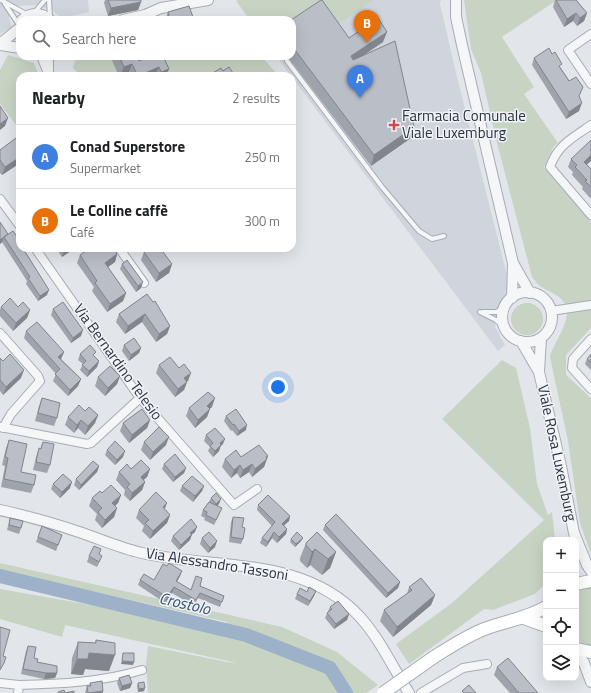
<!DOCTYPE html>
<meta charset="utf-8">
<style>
:root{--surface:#fff;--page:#f2f2f2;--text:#202124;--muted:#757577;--line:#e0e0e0;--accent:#1a73e8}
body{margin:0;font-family:"Titillium Web",sans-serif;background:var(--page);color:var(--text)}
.controls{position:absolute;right:12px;bottom:12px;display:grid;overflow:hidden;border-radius:8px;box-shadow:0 4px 16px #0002}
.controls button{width:36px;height:36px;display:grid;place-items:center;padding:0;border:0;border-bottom:1px solid var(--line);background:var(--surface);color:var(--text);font:20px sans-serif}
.you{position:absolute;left:278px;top:387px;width:14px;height:14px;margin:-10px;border:3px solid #fff;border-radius:50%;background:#1a73e8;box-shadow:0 0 0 6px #1a73e833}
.badge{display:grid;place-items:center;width:26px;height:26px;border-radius:50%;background:var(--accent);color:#fff;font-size:13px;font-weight:700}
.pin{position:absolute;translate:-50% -33px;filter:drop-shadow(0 1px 2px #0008)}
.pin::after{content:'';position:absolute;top:21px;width:14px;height:12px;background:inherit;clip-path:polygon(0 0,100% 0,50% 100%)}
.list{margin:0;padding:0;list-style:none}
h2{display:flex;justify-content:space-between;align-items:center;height:52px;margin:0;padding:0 16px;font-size:17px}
h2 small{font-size:13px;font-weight:400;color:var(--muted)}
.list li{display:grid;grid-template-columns:26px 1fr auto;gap:12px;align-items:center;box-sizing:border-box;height:64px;padding:0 16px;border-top:1px solid var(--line)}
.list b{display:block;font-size:15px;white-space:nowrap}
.list p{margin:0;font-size:13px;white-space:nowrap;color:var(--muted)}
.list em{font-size:13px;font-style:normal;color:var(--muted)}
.icon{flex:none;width:22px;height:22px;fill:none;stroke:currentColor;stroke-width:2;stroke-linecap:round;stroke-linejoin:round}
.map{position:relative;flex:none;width:591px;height:693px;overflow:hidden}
.search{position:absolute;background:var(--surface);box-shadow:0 4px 16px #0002;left:16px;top:16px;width:280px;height:44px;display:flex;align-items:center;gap:10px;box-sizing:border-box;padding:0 14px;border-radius:12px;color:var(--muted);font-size:15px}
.panel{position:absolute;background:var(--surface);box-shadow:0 4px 16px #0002;left:16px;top:72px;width:280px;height:180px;border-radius:12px}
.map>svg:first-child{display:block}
.built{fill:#d0d4dc}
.green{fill:#c7d4c3}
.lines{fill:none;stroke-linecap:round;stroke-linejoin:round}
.river{stroke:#9db1c9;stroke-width:14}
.service-casing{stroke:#a7acb4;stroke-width:6}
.minor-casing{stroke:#a7acb4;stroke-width:10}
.tertiary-casing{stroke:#a7acb4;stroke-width:12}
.secondary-casing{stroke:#a7acb4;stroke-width:14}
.service{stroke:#f4f6f8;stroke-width:4}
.minor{stroke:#f4f6f8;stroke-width:8}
.tertiary{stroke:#f4f6f8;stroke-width:10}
.secondary{stroke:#fff;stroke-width:12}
.secondary-bridge-casing{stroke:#a7acb4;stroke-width:14;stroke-linecap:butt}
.secondary-bridge{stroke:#fff;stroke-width:12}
.wall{fill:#9fa3ab}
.shaded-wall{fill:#82858b}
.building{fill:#b9bec7;stroke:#82858b}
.poi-dot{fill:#cd4958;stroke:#f1f4f7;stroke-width:1.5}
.labels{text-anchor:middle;stroke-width:3;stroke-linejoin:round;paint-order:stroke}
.poi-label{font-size:15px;fill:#2a3242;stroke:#f1f4f7;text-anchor:start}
.street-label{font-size:15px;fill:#2a3242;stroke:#f1f4f7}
.water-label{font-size:16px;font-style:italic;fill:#344f75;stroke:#f1f4f7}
</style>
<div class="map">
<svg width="591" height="693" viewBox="0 0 591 693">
<rect width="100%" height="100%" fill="#e2e5ea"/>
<path class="built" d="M0,0h88l1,12 -27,6 -10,-8 -16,-5 -18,1 -9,10 2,11 -11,7z
M239,0h202l-1,4 17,73 52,206 -5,17 -7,12 -2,15 10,18 -7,6 -222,-295h16v-36z"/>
<path class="green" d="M239,0h135l-43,29 -39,-9h-42l-14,-19z
M464,0h93l-55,37 32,50 -10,7 34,49 -4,3 -10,21 47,55v106l-25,27v20l25,23v156l-11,-31 -12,-82 -18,-84c4,-18 30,-44 9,-60 -12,-9 -17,-6 -27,-20l-35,-134 -16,-70 -10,-24z
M8,55l26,8 5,13h-19v54l-20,-26v-34z
M76,56h185l18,20h-198l-8,-8z
M511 319a16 16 0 1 1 32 0a16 16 0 1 1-32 0Z
M502,360l14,8 14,60 7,56 11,31 4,-3 3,28h-9v43l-11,11 -42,16 -9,-1 -75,55 -13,-20 56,-41 92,-83 -102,-101z
M0,563l282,64 55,25 41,33 -12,8h-218l-2,-28 2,-19 79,16 10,1 -172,-38 -3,12 -62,-18v-30l125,22 99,22 3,-11 -227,-52z
M585,588h6v59l-15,-4v-52z"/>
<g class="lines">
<path class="river" d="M0,576l246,59 84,33 16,25"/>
<defs>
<path id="service" d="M1,0l27,15
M49,0l1,18
M5,4l14,21
M34,13l11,-13
M287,61l95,126 37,44 13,8 12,-3
M480,312l16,8 10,10
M483,312h14l10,-9"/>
<path id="minor" d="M591,34l-23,16 23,34
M41,56l8,20
M49,56v15
M591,125c-18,13 -33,19 -41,42l41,48
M0,199l20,27
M35,248l105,150 94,107 23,-16
M119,248l25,35
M551,311l40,-6
M0,333l38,43 2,5 -29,33 -8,14
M591,339l-18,20 -1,9 19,21
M0,427l87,17 4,-1 49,-45
M0,683l19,2 -1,8
M19,685c42,-1 82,-3 123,-15
M421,693l42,-25 24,-4"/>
<path id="tertiary" d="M456,0v17l6,28 51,218 -1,35
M22,20c8,-8 20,-8 28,0
M123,20l22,-5 16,-7 47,-8
M0,44l17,-14
M0,45l20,3
M513,263l17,30
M502 317a25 25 0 1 1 50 0a25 25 0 1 1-50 0Z
M541,338l-2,34 22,94 13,67 13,32 4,6
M521,341l18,31
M0,510c27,6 53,13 79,22 21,7 41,16 63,21 74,17 161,2 218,64 20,22 33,51 49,76
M576,652l8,11 7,19"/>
<path id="secondary" d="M576,584l15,-3
M524,618l22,8
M576,649l15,3
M434,657c16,-10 31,-20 48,-27 22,-9 44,-11 64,-23"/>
</defs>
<use href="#service" class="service-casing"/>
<use href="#minor" class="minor-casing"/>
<use href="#tertiary" class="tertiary-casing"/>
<use href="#secondary" class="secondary-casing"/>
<use href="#service" class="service"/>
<use href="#minor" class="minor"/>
<use href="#tertiary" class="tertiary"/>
<use href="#secondary" class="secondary"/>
<defs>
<path id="secondary-bridge" d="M383,693l51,-36"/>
</defs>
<use href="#secondary-bridge" class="secondary-bridge-casing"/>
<use href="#secondary-bridge" class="secondary-bridge"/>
</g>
<path class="wall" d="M105,0h36v2l-3,8 -30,6 -4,-13z
M555,0h21l11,13 -3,8 -7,5 -4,-5 -9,6 -11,-20z
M168,12l26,8h-29z
M292,20l57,18 34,4 -22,15 53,70 -3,11 -40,28 -84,-110h5z
M110,56h27l2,5 10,-5 17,20h-37l-1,-2 -4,2h-5z
M534,58l27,10 19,29 -1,14 -13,8 -34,-54z
M20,135v28l-18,12 -2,-2v-23z
M571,159l16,6 4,4v30l-9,-10 1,-2 -11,-12 1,-3 -5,-5z
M0,222l8,12 18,15 -1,2 22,44 -9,6 -12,-17 1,-3 -25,-39 -2,2z
M56,248h19l-13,9z
M144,252l28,12 -3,9 -13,9 -15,-22z
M117,254l-2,8 -7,5 18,26 -3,8 -16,11 -15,-21 2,-4 -17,-24 3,-8z
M122,264l19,24 -5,4 -16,-23z
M147,294l23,32 -3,8 -11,8 -14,-20 -17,12 -9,-12 3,-8z
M1,307h17l12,3 -3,8 -14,13 -13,-15v-6z
M53,309l28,27 -10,7 -20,-28z
M26,331l38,21 -3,7 20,20 -3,7 -10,10 -15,-15 3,-7 -32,-36z
M124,345l17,3 -2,5 -10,8 -7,-10z
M80,354l15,3 4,4 -2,6 -10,10 -7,-7 3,-6 -5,-4z
M591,354v16l-6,-6 2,-5z
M0,358l21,20 -18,17 -3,-4z
M159,365l29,16h-1v1l-3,8 -9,7 -19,-24z
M120,376l-3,8 -12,12 -10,-10 3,-9z
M42,398l15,20 -3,8 -19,-5 4,-15z
M212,407l-2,1 -3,9 -12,11 -9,-12 3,-8z
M85,411l13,4 -3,8 -10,12 -7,-7 -4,5 -9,-8 3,-8z
M226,416l20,14 -9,6 -5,-6 -1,1 -7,-10z
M150,420l-3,8 -18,15 -9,-12 3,-8z
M206,435l17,9 -2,1 -2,6 -6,6 -5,-6 2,-4 -6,-6z
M9,440l12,32 13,13 -3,8 -30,-6 4,-21 -3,-1 4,-17z
M43,442l7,23 -3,8 -14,-3 3,-13 3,-9 1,1z
M144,442l22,3 -16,15 -9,-10z
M107,450l16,7 -8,8 -10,-10z
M268,456l-4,11 -12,10 -3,-5 -9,6 -3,-5 -6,5 -9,-11 3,-8z
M164,464l22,4 -2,5 -11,9 -11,-13z
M99,466l-2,6 -18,18 -5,-5 2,-6z
M131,469h19l-3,8 -4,3 2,2 -3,8 -12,11 -6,-6 1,-5 -9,-10 3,-8z
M53,484l17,4 -10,10 -9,-9z
M182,486h22l-2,5 -9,11 -13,-11z
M102,493l19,2 -3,8 -3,3 2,2 -3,9 -12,11 -7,-8 2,-6 -8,-8 3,-8z
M211,498l8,6 -2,2 3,7 -6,12 -10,-5 1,-2 -4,-2 2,-6 6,-8z
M258,505l32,11 -1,5 -5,4 3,4 -1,5 -9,9 -5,-5 -6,9 -6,-4 2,-5 10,-12 -15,-16z
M165,509l5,6 -3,8 -17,16 -8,-8 2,-5 -8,-8 3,-8z
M233,517l9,10 1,12 -2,5 -12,-2 2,-20z
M10,518l11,10 -2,6 -12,-4z
M325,525l75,57 -2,6 -12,10 -63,-68z
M42,526l20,9 -6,16 -20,-9z
M195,532l-3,2 -2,6 -11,10 -8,-9 2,-5z
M202,538l13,9 -7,6 -8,-9z
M291,539l11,1 -7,7 -5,-5z
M306,543l30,9 -6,16 -8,7 -12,-10 -3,3 -7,-7v-3z
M101,549l-2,6 1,6 -3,6 -10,-5 2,-6z
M167,566l15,5 -2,5 -3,6 14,8 9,-4 24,10 -4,11 -22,-9 -4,8 -22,-13 -7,10 -27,-18 2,-5h14z
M409,587l26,8 -4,10 -38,32 -13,-16 4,-11 23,-16z
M316,591l-2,5 -6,10 -13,-7 2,-5z
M330,607l19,7 -2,6 -13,9 -9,-11z
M96,640l13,31 -24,-2 -2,6 -12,-1 1,-16 6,-16 17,1z
M28,646l6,12 3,4 20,11 -2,5 -11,1 -23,-5 5,-23z
M497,667l41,26h-28l-16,-18z
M119,678l13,5 -2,5 -10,3 -3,-8z
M90,683l13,8v2h-18l2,-7h2z
M138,683l6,8 -6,1 -1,-6z"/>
<path class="shaded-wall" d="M141,2l-3,8 -30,6 3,-8z
M576,13l-3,8 -9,6 3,-8z
M587,13l-3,8 -7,5 3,-8z
M387,32l-4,10 -36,24 4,-10z
M132,64l-4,10 -4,2h-4l4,-9z
M159,67l-4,9h-17z
M169,69l-3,7h-6l1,-4z
M582,103l-3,8 -13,8 3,-7z
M8,118l-3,8 -5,4v-6z
M414,127l-3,11 -40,28 3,-11z
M591,155v6l-10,9 3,-8z
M20,157v6l-18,12 3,-8z
M8,234l-4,3 -2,5 -2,2v-4z
M69,248h6l-13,9 2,-6z
M117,254l-2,8 -13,9 3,-8z
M172,264l-3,9 -13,9 3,-9z
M143,282l-2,6 -5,4 2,-6z
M49,290l-2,5 -9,6 2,-5z
M126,293l-3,8 -16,11 3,-8z
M30,310l-3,8 -14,13 3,-8z
M145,314l-3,8 -17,12 3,-8z
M170,326l-3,8 -11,8 3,-8z
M83,330l-2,6 -10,7 2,-5z
M141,348l-2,5 -10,8 2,-6z
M64,352l-3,7 -5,4 2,-6z
M99,361l-2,6 -10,10 2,-6z
M24,370l-3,8 -18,17 3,-8z
M191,373l-3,8 -7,5 3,-8z
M120,376l-3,8 -12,12 3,-8z
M81,379l-3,7 -10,10 2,-6z
M187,382l-3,8 -9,7 3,-8z
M215,398l-3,9 -8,7 3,-8z
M210,409l-3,8 -12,11 3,-8z
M98,415l-3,8 -10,12 3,-9z
M81,420l-3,8 -4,5 3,-8z
M150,420l-3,8 -18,15 3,-8z
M247,425l-1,5 -9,6 2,-5z
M169,437l-3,8 -16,15 3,-8z
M225,439l-2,5 -5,5 2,-6z
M221,445l-2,6 -6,6 2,-6z
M125,451l-2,6 -8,8 2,-5z
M268,456l-4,11 -12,10 3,-8z
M252,464l-3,8 -9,6 3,-8z
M240,465l-3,8 -6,5 3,-8z
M99,466l-2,6 -18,18 2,-5z
M186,468l-2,5 -11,9 2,-5z
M150,469l-3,8 -9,8 3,-8z
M72,482l-2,6 -10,10 2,-6z
M145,482l-3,8 -12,11 2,-8z
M204,486l-2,5 -9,11 2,-6z
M121,495l-3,8 -9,8 3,-8z
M221,499l-2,5 -5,5 2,-5z
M167,503l-3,8 -1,-4z
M117,508l-3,9 -12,11 3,-8z
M170,515l-3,8 -17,16 3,-8z
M290,516l-1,5 -9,8 2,-5z
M197,527l-2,5 -6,5 3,-3 -2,6 -11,10 2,-5 9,-12z
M287,529l-1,5 -9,9 2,-6z
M274,532l-2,6 -6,9 2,-5z
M303,538l-1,2 -7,7 1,-3z
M217,541l-2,6 -7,6 2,-5z
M315,549l-5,16 -3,3 5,-16z
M336,552l-6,16 -8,7 6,-16z
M182,571l-2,5 -6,10 2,-5z
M400,582l-2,6 -12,10 2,-5z
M174,587l-2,6 -7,10 2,-6z
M316,591l-2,5 -6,10 2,-5z
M435,595l-4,10 -38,32 4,-10z
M349,614l-2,6 -13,9 2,-5z
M89,653l26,2 -6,16 -24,-2 -2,6 -12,-1 6,-15z
M122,661l12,1 -1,3 -12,-1z
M46,673h11l-2,5 -11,1z
M132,683l-2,5 -10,3 2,-5z
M145,688l-1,3 -6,1 1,-3z
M103,691v2h-11z"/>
<path class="building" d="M108,0h33v2l-30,6z
M321,0h1l27,38 29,-20 9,14 -36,24 2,4 42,-19 19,86 -40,28 -82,-109v-26h-1z
M556,0h20l11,13 -7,5 -4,-5 -9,6z
M189,6l5,14h-24l-2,-8z
M549,48l3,6 3,-2 7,12 -3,2 10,15 7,-4 7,10 -4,9 3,7 -13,9 -35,-54z
M119,56h18l2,5 10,-5h14l6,13 -8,3 -2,-5 -21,9 -6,-12 -8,3z
M229,67l6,9h-27l13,-8 2,3z
M0,106l8,12 -8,6z
M20,135v22l-15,10 -5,-7v-10z
M591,140v15l-7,7 7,7v18l-6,-6 2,-1 -12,-13 2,-2 -6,-6z
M0,222l8,12 -8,6z
M13,231l7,10v7h5l1,1 -2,1 25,40 -9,6 -12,-18 2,-1 -26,-40z
M62,248h7l-5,3z
M90,248h23l4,6 -12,9 21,30 -16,11 -15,-21 2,-2 -17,-26z
M150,248h10l12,16 -13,9 -15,-21z
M127,260l16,22 -5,4 -16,-22z
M147,294l6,8 2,-1 15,25 -11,8 -14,-20 -17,12 -9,-12z
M10,298l8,9 5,-5 7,8 -14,13 -15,-16z
M63,302l20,28 -10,8 -20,-29z
M37,322l27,30 -6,5 23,22 -11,11 -15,-16 5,-5 -34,-38z
M134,338l7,10 -10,7 -7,-10z
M90,345l6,7 -3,3 6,6 -10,10 -7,-6 4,-4 -6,-7z
M10,354l14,16 -18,17 -6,-7v-22l3,3z
M591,354v8l-4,-3z
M170,357l9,11 5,-4 7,9 -7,5 3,4 -9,7 -19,-24z
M110,366l10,10 -12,12 -10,-11z
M208,392l7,6 -8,8 3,3 -12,11 -9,-12z
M42,398l18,5 -3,15 -19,-5z
M79,405l6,6 4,-4 9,8 -10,11 -7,-6 -4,5 -9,-8z
M142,409l8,11 -18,15 -9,-12z
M236,409l11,16 -8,6 -5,-7 -1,1 -7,-9z
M159,427l10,10 -16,15 -9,-10z
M215,428l10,11 -5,4 1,2 -6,6 -5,-5 3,-3 -7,-8z
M9,440l18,4 -6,28 15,3 -2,10 -30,-6 4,-21 -3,-1z
M115,441l10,10 -8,9 -10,-10z
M43,442l11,2 -4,21 -14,-3 3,-14 2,1z
M259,445l9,11 -2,1 1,2 -12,10 -3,-5 -9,6 -3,-5 -6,5 -9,-11 11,-9 5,7z
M175,454l11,14 -11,9 -11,-13z
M141,460l9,9 -9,8 4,5 -13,11 -5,-6 3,-3 -11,-12 8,-8 4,5z
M93,461l6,5 -18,19 -5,-6z
M63,474l9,8 -10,10 -9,-8z
M192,476l12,10 -9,10 -13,-10z
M111,485l10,10 -9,8 5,5 -12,12 -7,-8 4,-4 -10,-10 8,-7 2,2z
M156,492l11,11 -4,4 7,8 -17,16 -8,-8 4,-3 -10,-10z
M216,493l5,6 -5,5 -5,-6z
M268,495l22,21 -8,8 5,5 -8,8 -5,-5 -6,10 -6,-4 13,-16 -17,-17z
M209,502l13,6 -6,12 -10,-5 1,-3 -4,-2z
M336,514l64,68 -12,11 -63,-68z
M233,517l11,1 -2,9 3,1 -2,11 -12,-2z
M10,518l13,3 -2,7 -12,-3z
M191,519l6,8 -7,6 2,1 -11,11 -8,-9z
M42,526l20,9 -4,10 -20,-8z
M209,532l8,9 -7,7 -8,-10z
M297,532l6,6 -7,6 -5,-5z
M317,532l19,20 -8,7 -13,-10 -3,3 -6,-7v-2z
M94,546l7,3 -2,5 3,2 -3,6 -10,-6z
M169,563l13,8 -6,10 15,9 5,-14 6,2 -2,8 24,10 -2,6 -22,-9 -4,7 -22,-13 -7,10 -27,-17 4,-6 10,6 9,-16 4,2z
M421,578l14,17 -38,32 -13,-17 28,-20 -3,-3z
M309,587l7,4 -6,10 -13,-7 3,-6 7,4z
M338,601l11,13 -13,10 -9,-11 5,-4 -2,-2z
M0,627l10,3 -7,26 3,1 -2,6 -4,7z
M96,640l19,3v12l-26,-2 -1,6h-11l1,-17 18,1z
M28,646l8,1 -2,11 4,1 -1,3 20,4v7h-11l-23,-4z
M123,653h11v9l-12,-1z
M508,658l30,35h-19l-22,-26z
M129,675l3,8 -10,3 -3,-8z
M102,681l1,10 -15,2 -1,-7h4l-1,-3z
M144,682l1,6 -6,1 -1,-6z
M469,685l7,8h-12l-2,-2z
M64,690l1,3 9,-2v2h-16v-1z"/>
<path class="poi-dot" d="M392 119h4v4h4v4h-4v4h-4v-4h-4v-4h4z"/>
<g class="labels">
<g class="poi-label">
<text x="402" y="121">Farmacia Comunale<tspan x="402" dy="17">Viale Luxemburg</tspan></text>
</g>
<g class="street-label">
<text transform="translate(118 362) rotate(54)" y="5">Via Bernardino Telesio</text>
<text transform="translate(557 453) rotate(78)" y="5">Viale Rosa Luxemburg</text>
<text transform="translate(217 564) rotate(9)" y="5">Via Alessandro Tassoni</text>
</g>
<g class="water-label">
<text transform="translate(185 603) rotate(13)" y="6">Crostolo</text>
</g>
</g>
</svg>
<div class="controls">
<button>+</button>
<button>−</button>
<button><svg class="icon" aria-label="locate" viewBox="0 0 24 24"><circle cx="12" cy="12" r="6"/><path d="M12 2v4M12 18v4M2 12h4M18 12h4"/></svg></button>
<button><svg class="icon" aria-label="layers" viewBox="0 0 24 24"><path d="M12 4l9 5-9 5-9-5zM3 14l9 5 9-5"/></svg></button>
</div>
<div class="you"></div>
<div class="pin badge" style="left:360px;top:98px;background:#3f7fe0">A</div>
<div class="pin badge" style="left:367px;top:43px;background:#e8710a">B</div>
<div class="search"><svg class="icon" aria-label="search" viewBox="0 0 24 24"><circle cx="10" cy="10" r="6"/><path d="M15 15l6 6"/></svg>Search here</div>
<section class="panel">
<h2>Nearby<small>2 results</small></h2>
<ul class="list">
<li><span class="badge" style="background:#3f7fe0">A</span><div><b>Conad Superstore</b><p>Supermarket</p></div><em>250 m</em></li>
<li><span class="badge" style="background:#e8710a">B</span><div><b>Le Colline caffè</b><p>Café</p></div><em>300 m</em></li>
</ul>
</section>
</div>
